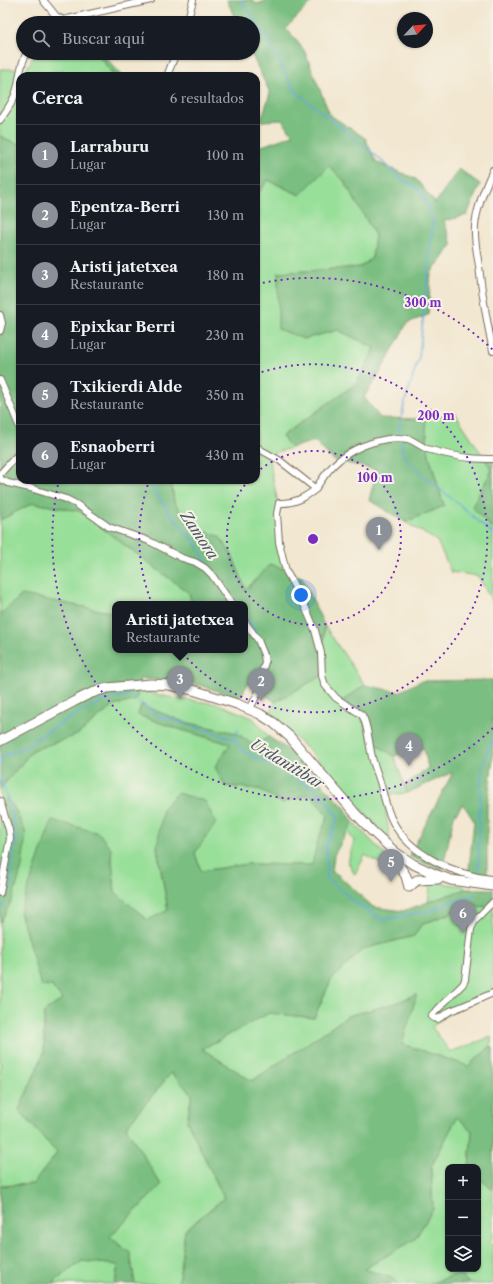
<!DOCTYPE html>
<html lang="es">
<meta charset="utf-8">
<style>
:root{--surface:#171b24;--page:#242831;--text:#f1f3f6;--muted:#9ea1a6;--line:#363941;--accent:#8c9099}
body{margin:0;font-family:"Libre Caslon Text",serif;background:var(--page);color:var(--text)}
.controls{position:absolute;right:12px;bottom:12px;display:grid;overflow:hidden;border-radius:8px;box-shadow:0 1px 3px #0004}
.controls button{width:36px;height:36px;display:grid;place-items:center;padding:0;border:0;border-bottom:1px solid var(--line);background:var(--surface);color:var(--text);font:20px sans-serif}
.compass{position:absolute;left:397px;top:12px;width:36px;height:36px;border-radius:50%;background:var(--surface);box-shadow:0 1px 3px #0004;rotate:64deg}
.you{position:absolute;left:301px;top:595px;width:14px;height:14px;margin:-10px;border:3px solid #fff;border-radius:50%;background:#1a73e8;box-shadow:0 0 0 6px #1a73e833}
.badge{display:grid;place-items:center;width:26px;height:26px;border-radius:50%;background:var(--accent);color:#fff;font-size:13px;font-weight:700}
.pin{position:absolute;translate:-50% -33px;filter:drop-shadow(0 1px 2px #0008)}
.pin::after{content:'';position:absolute;top:21px;width:14px;height:12px;background:inherit;clip-path:polygon(0 0,100% 0,50% 100%)}
.popup{position:absolute;left:112px;top:601px;width:136px;height:52px;box-sizing:border-box;display:grid;place-content:center;border-radius:8px;background:var(--surface);filter:drop-shadow(0 1px 3px #0005);font-size:13px;white-space:nowrap;color:var(--muted)}
.popup b{font-size:15px;color:var(--text)}
.popup::after{content:'';position:absolute;left:50%;top:100%;margin-left:-8px;border:8px solid transparent;border-top-color:var(--surface)}
.list{margin:0;padding:0;list-style:none}
h2{display:flex;justify-content:space-between;align-items:center;height:52px;margin:0;padding:0 16px;font-size:17px}
h2 small{font-size:13px;font-weight:400;color:var(--muted)}
.list li{display:grid;grid-template-columns:26px 1fr auto;gap:12px;align-items:center;box-sizing:border-box;height:60px;padding:0 16px;border-top:1px solid var(--line)}
.list b{display:block;font-size:15px;white-space:nowrap}
.list p{margin:0;font-size:13px;white-space:nowrap;color:var(--muted)}
.list em{font-size:13px;font-style:normal;color:var(--muted)}
.icon{flex:none;width:22px;height:22px;fill:none;stroke:currentColor;stroke-width:2;stroke-linecap:round;stroke-linejoin:round}
.map{position:relative;flex:none;width:493px;height:1284px;overflow:hidden}
.search{position:absolute;background:var(--surface);box-shadow:0 1px 3px #0004;left:16px;top:16px;width:244px;height:44px;display:flex;align-items:center;gap:10px;box-sizing:border-box;padding:0 14px;border-radius:22px;color:var(--muted);font-size:15px}
.panel{position:absolute;background:var(--surface);box-shadow:0 1px 3px #0004;left:16px;top:72px;width:244px;height:412px;border-radius:12px}
.map>svg:first-child{display:block}
.green{fill:#98df99;stroke:#6a845c}
.forest{fill:#7abe81;stroke:#5a7450}
.lines{fill:none;stroke-linecap:round;stroke-linejoin:round}
.stream{stroke:#66a8da;stroke-width:1.5}
.street-casing{stroke:#7b6c5c;stroke-width:8}
.secondary-casing{stroke:#7b6c5c;stroke-width:11}
.street{stroke:#fff;stroke-width:6}
.secondary{stroke:#fff;stroke-width:9}
.ring{fill:none;stroke:#7b2cbf;stroke-width:2;stroke-dasharray:2 4}
.labels{text-anchor:middle;stroke-width:4;stroke-linejoin:round;paint-order:stroke}
.water-label{font-size:15px;font-style:italic;fill:#4a5660;stroke:#f7f3e8}
.centre{fill:#7b2cbf;stroke:#f7f3e8;stroke-width:2}
.ring-label{font-size:12px;text-anchor:middle;font-weight:bold;fill:#7b2cbf;stroke:#f7f3e8;stroke-width:4;stroke-linejoin:round;paint-order:stroke}
</style>
<div class="map">
<svg width="493" height="1284" viewBox="0 0 493 1284">
<rect width="100%" height="100%" fill="#f7f3e8"/>
<filter id="ink" filterUnits="userSpaceOnUse"><feTurbulence type="fractalNoise" baseFrequency=".025" numOctaves="2"/><feDisplacementMap in="SourceGraphic" scale="8" xChannelSelector="R" yChannelSelector="G"/><feConvolveMatrix kernelMatrix="1 2 1 2 8 2 1 2 1" color-interpolation-filters="sRGB"/></filter>
<filter id="wash" filterUnits="userSpaceOnUse"><feTurbulence type="fractalNoise" baseFrequency=".012" numOctaves="4" result="noise"/><feDisplacementMap in="SourceGraphic" scale="16" xChannelSelector="R" yChannelSelector="G"/><feGaussianBlur stdDeviation="0.9" result="paint"/><feColorMatrix in="noise" values="0 0 0 0 0 0 0 0 0 0 0 0 0 0 0 0 0 1.4 0 .05"/><feComposite in="paint" operator="in"/></filter>
<g filter="url(#wash)">
<rect width="100%" height="100%" fill="#f2e7d0"/>
<path class="green" d="M35,53h62l17,23h-52l-4,-5 -11,2 -1,3h-26v69l-20,-9v-67h17l8,3z
M329,166l15,15 31,54 -3,23 -11,9 -83,6 26,66 34,-9 37,18 -18,35 -75,53 9,12 -23,7 10,48 6,67 -14,-6 -24,26 -14,-35 -13,-19 -26,-8 -19,-26 -3,-22h85v-283l12,-17 32,15z
M455,413l37,57 -20,37 21,22v74l-15,-27 -27,-4 -14,-31 -32,-19 39,-16 -15,-51 -4,-36z
M33,503l46,8 110,82 3,11h-77v9l-93,-18 -22,20v-95z
M324,625l41,60 -24,17 21,15 8,23 24,16 13,37 -23,2 6,48 -81,-93 -40,-34 6,-14 48,-27z
M138,690l35,8 45,6 35,14 16,19 -15,8 -18,-12 -52,-11 -43,-17 -3,10 37,13 55,16 -5,42 34,3 23,14 28,-9 18,22 -11,27 -4,22 -65,-1 -47,7 -6,-18 -38,-6 11,64 -20,10 -33,-29 -4,-42 -59,136 10,14 -18,12v41l-25,57 38,43 -24,31 -33,2v-263l13,-25 -2,-68c-2,17 -4,56 -11,70v-111l33,-39 44,-15 36,-29 23,-6z
M353,822l46,47 5,8 -39,-22 -10,20 -7,-13 6,-21 -7,-10z
M426,881l38,5 1,3 -37,14 2,-17 -17,2 4,-5z
M468,906l25,1v84l-48,25 -13,11 18,25 41,-15v9l-23,20 -66,-22 14,-50 -20,9 -48,13 -96,65 -50,-32 67,-36 45,5 17,-38 32,-31 51,-13 7,-11z
M171,1073l21,21 -5,27 37,77 -39,32 -7,54h-43l-5,-31 -20,-16 51,-52 -35,-58z
M457,1117l15,14 -3,36h-21v102h30v-92l15,13v48l-3,3 3,3v40h-24l-9,-11 -31,11h-31l-6,-6 -28,-9 51,-30 18,-30 -2,-42z
M82,1261l36,4 -3,19h-61l1,-3z"/>
<path class="forest" d="M227,0h25l5,4 11,-4h46l-28,28 18,22 26,65 35,23 11,24 40,17 19,24 24,-34 21,15 -13,31 -23,6 8,24 -21,28 -3,42 -21,8 -26,48 -17,26 16,21 45,1 4,36 15,51 -39,16 -36,-22 8,-30 -44,-10 -18,-19 -24,7 -9,-12 75,-53 18,-35 -37,-18 -34,9 -26,-10v-56l83,-6 11,-9 3,-23 -31,-54 -15,-15 -29,29 -32,-15 -12,17v-48l3,-2 34,-12 -11,-15 -21,1 9,-28 -19,-40h2v-30h-16z
M97,53h4l22,23h-9z
M0,136l20,9v335h151l3,22 19,26 26,8 13,19 14,35 24,-26 32,13 22,48 -1,50 -48,27 -27,-19 -8,15 -54,-17 -46,-2 -4,21 -23,6 -36,29 -44,15 -33,39v-174l22,-20 93,18v37h130v-46h-53l-3,-11 -110,-82 -46,-8 -33,17z
M493,456v73l-21,-22 20,-37 -7,-11z
M493,680v78l-6,48v75l-19,-3 6,-57 -11,-17 -9,12 -12,55 -33,-15 44,-84 -46,21 -2,-8 23,-17 -4,-20 -30,8 -24,-16 -8,-23 -21,-15 24,-17 34,7 22,-11z
M141,705l43,17 52,11 18,12 15,-8 21,14 55,57 8,14 -19,33 -2,17 5,2 36,33 30,4 62,-22h28v18l-25,-1 -47,19 -7,11 -51,13 -32,31 -17,38 -45,-5 -67,36 50,32 96,-65 48,-13 21,-9 -15,50 66,22 23,-20 2,2v142l-15,-13v-10h-9l3,-36 -15,-14 -26,50 2,42 -18,30 -51,30 28,9 6,6h-220l7,-54 39,-32 -37,-77 5,-27 -21,-21 -45,54 35,58 -51,52 20,16 5,31h-20l3,-19 -36,-4 -27,20 -1,3h-54v-98l33,-2 24,-31 -38,-43 25,-57v-41l18,-12 -10,-14h-11l-21,-74 32,-92 47,13 12,16 4,43 33,28 20,-10 -11,-63 6,-39 14,-15 28,8 11,22 -21,30 6,18 47,-7 64,1 5,-22 11,-27 -18,-22 -28,9 -23,-14 -34,-3 -10,-19 15,-23 -55,-16 -37,-13z
M7,799l7,8 12,26 -4,34 -9,31 -13,25v-23l2,-4 4,-22 5,-44 -7,-30z
M460,1273l9,11h-40z"/>
<g class="lines">
<path class="stream" d="M241,0l32,49 16,32 7,11 77,61 26,24 19,12 8,12 7,19 -3,32 -11,105 -15,48 -5,24 2,8
M62,76l1,-7
M401,441l2,14 18,19 39,31 33,29
M142,480l9,6 19,28 25,28 15,27
M151,486l1,-6
M232,599l4,5
M245,615l7,10 5,9
M265,687l2,-24
M141,703l16,12 77,24 10,13 35,16 40,24 19,25 -12,29 1,32 29,25 27,17 49,-10 43,-16
M234,739l4,-9
M0,757l20,-8 58,-36 25,-12 27,-6 9,7
M0,766l1,-10
M0,777l12,35 4,27 -5,28v18l-2,5
M479,869v-55l3,-47 11,-29
M0,910l4,-8"/>
</g>
</g>
<g filter="url(#ink)">
<g class="lines">
<defs>
<path id="street" d="M43,0l13,16 7,4 88,-20
M50,23l6,-7
M187,23l6,-23
M167,76l9,-23
M0,120c7,-10 14,-19 17,-31 3,-12 3,-26 10,-36
M493,170c-8,17 -16,36 -18,56 -1,13 2,27 4,40 3,28 8,56 14,85
M0,315l2,8 -2,8
M0,380l20,48
M256,446l5,4 18,10 37,29c-12,9 -22,15 -37,14l-2,11 2,28 5,21 2,8 18,33 11,26 6,23 1,23 3,9 11,13 26,17 2,4c5,13 5,28 9,42 2,7 5,14 7,21 4,13 6,27 13,40 17,33 63,53 98,57l2,2
M0,474l20,-22
M0,476v3l8,4 22,5 36,11 10,5 33,23 40,14 33,17 13,4 10,6 7,7 20,29
M318,485c6,-9 12,-18 21,-25 17,-14 47,-25 69,-21 7,2 12,7 19,10 21,6 44,11 66,10
M245,622l13,18 6,15 1,7 -5,18 -1,11 -9,18
M0,801l9,29 1,8 -10,55
M493,902l-18,18 -4,9 -6,51 -2,4 -32,32 3,2 4,1 12,-8 13,-5 30,-13"/>
<path id="secondary" d="M0,741l75,-40 14,-7 18,-6 44,-4 18,1 24,5 44,14 23,10 14,9 16,14 64,75 18,19 23,21 18,12 24,11 14,5 42,6
M392,855l14,21 3,11
M409,887l8,-7 21,-1"/>
</defs>
<use href="#street" class="street-casing"/>
<use href="#secondary" class="secondary-casing"/>
<use href="#street" class="street"/>
<use href="#secondary" class="secondary"/>
</g>
</g>
<g class="ring">
<path d="M256 473A87 87 0 1 1 249 480"/>
<path d="M256 374A174 174 0 1 1 149 481"/>
<path d="M493 728A261 261 0 0 1 59 480M257 284A261 261 0 0 1 493 350"/>
</g>
<g class="labels">
<g class="water-label">
<text transform="translate(199 535) rotate(56)" y="5">Zamora</text>
<text transform="translate(287 764) rotate(31)" y="5">Urdanitibar</text>
</g>
</g>
<circle cx="313" cy="539" r="6" class="centre"/>
<g class="ring-label">
<text x="423" y="307">300 m</text>
<text x="436" y="420">200 m</text>
<text x="375" y="482">100 m</text>
</g>
</svg>
<div class="controls">
<button>+</button>
<button>−</button>
<button><svg class="icon" aria-label="layers" viewBox="0 0 24 24"><path d="M12 4l9 5-9 5-9-5zM3 14l9 5 9-5"/></svg></button>
</div>
<svg class="compass" viewBox="-18 -18 36 36"><path d="M0-13l5 13h-10z" fill="#e53935"/><path d="M0 13l5-13h-10z" fill="#9ea1a6"/></svg>
<div class="you"></div>
<div class="pin badge" style="left:379px;top:550px">1</div>
<div class="pin badge" style="left:261px;top:701px">2</div>
<div class="pin badge" style="left:180px;top:699px">3</div>
<div class="popup"><b>Aristi jatetxea</b>Restaurante</div>
<div class="pin badge" style="left:409px;top:766px">4</div>
<div class="pin badge" style="left:391px;top:882px">5</div>
<div class="pin badge" style="left:463px;top:933px">6</div>
<div class="search"><svg class="icon" aria-label="search" viewBox="0 0 24 24"><circle cx="10" cy="10" r="6"/><path d="M15 15l6 6"/></svg>Buscar aquí</div>
<section class="panel">
<h2>Cerca<small>6 resultados</small></h2>
<ul class="list">
<li><span class="badge">1</span><div><b>Larraburu</b><p>Lugar</p></div><em>100 m</em></li>
<li><span class="badge">2</span><div><b>Epentza-Berri</b><p>Lugar</p></div><em>130 m</em></li>
<li><span class="badge">3</span><div><b>Aristi jatetxea</b><p>Restaurante</p></div><em>180 m</em></li>
<li><span class="badge">4</span><div><b>Epixkar Berri</b><p>Lugar</p></div><em>230 m</em></li>
<li><span class="badge">5</span><div><b>Txikierdi Alde</b><p>Restaurante</p></div><em>350 m</em></li>
<li><span class="badge">6</span><div><b>Esnaoberri</b><p>Lugar</p></div><em>430 m</em></li>
</ul>
</section>
</div>
